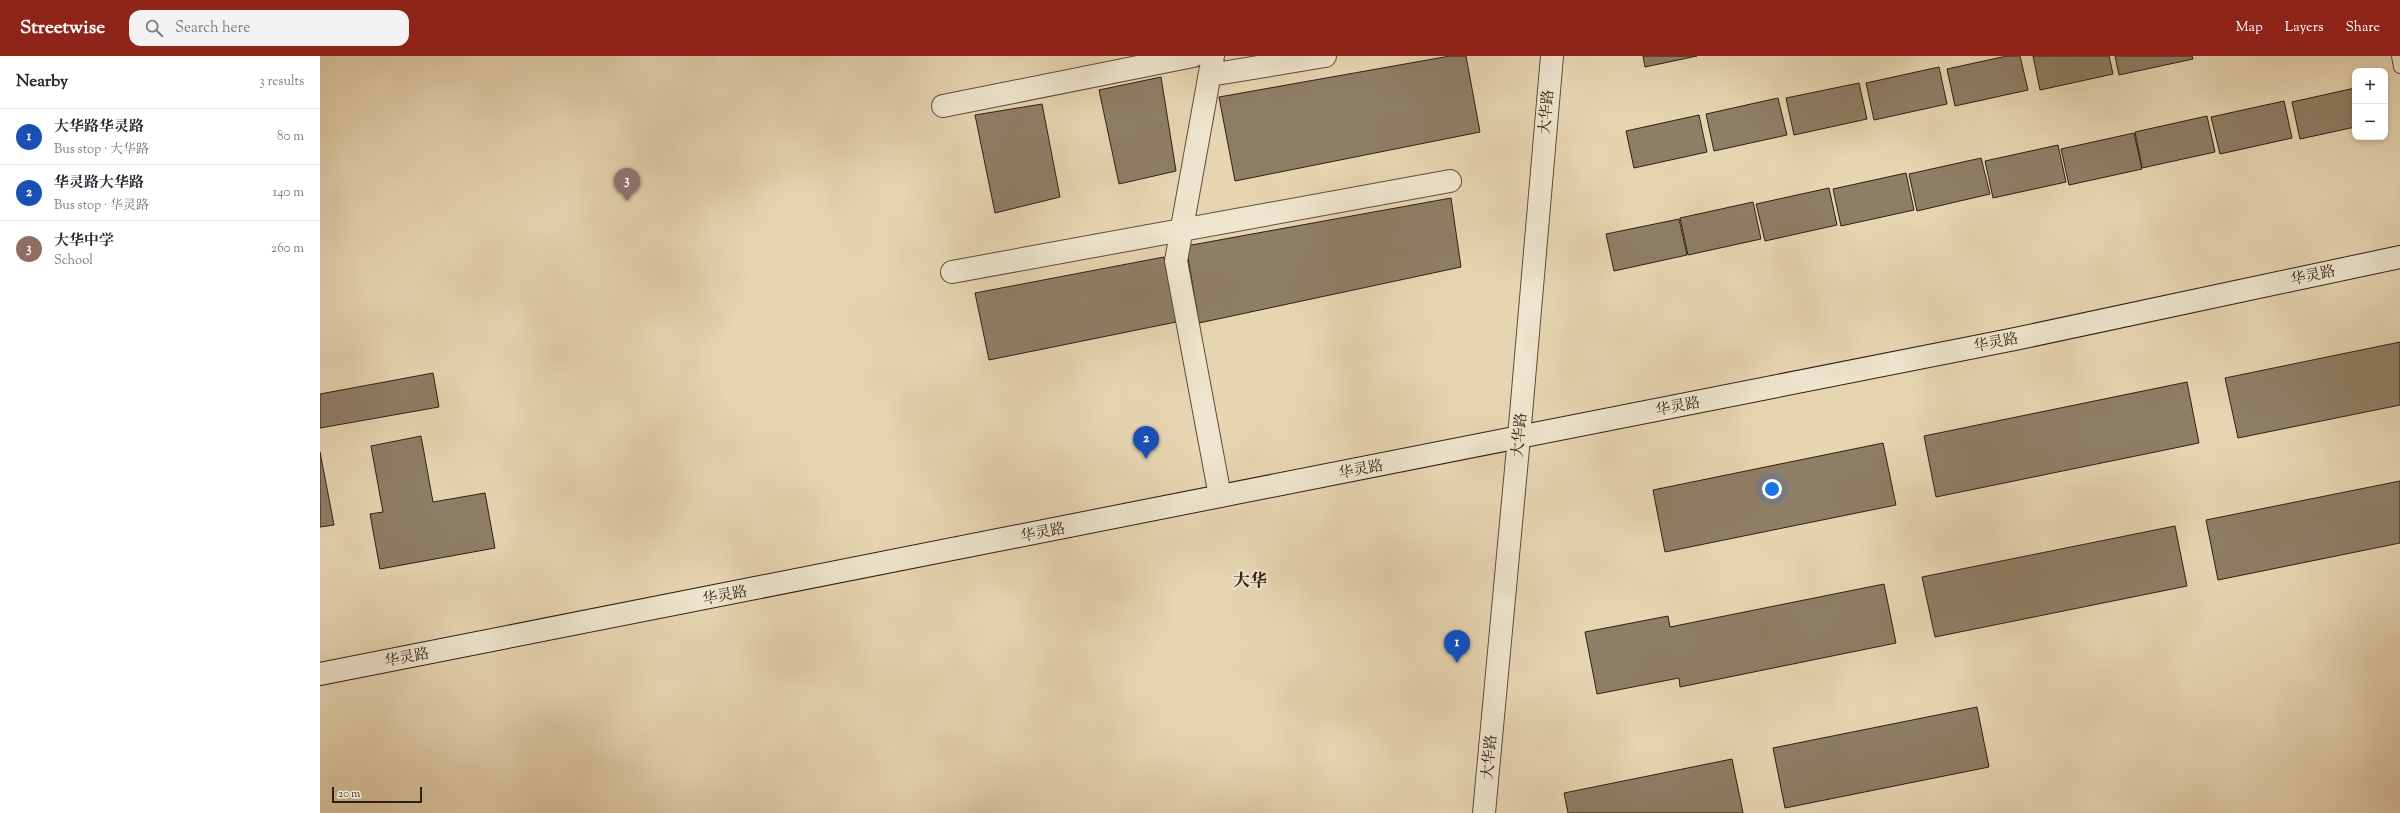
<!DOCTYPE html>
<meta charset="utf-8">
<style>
:root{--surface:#fff;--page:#f2f2f3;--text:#2b2b33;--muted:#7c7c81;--line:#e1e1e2;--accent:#8f2418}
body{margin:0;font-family:"Sorts Mill Goudy","Noto Serif SC",serif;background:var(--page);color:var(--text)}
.controls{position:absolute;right:12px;top:12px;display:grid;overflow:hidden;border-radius:8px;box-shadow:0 2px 6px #0003}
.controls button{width:36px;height:36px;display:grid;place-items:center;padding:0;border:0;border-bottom:1px solid var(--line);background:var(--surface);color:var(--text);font:20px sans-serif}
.scale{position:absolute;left:12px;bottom:10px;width:90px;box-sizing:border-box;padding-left:4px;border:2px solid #2f1f13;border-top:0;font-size:11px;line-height:14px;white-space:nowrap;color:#2f1f13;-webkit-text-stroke:3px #efe4cd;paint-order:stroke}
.you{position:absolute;left:1452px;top:433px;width:14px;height:14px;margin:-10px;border:3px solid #fff;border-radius:50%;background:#1a73e8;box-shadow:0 0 0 6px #1a73e833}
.badge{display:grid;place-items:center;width:26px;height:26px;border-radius:50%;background:var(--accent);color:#fff;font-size:13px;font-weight:700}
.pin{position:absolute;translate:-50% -33px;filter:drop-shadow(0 1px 2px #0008)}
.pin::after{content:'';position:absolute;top:21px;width:14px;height:12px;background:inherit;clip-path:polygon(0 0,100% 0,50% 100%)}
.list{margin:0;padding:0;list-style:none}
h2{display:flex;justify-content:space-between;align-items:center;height:52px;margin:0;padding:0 16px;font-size:17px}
h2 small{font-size:13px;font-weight:400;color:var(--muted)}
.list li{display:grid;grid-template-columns:26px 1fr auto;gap:12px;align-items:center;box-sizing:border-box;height:56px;padding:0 16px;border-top:1px solid var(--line)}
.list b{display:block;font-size:15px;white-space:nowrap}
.list p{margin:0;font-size:13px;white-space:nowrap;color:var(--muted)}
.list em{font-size:13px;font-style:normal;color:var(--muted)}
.icon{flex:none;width:22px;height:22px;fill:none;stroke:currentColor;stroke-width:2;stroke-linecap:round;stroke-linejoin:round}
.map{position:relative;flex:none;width:2080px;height:757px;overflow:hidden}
header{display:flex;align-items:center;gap:24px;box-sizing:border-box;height:56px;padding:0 20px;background:var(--accent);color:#fff}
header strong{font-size:19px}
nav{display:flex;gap:22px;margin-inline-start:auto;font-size:14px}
.search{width:280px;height:36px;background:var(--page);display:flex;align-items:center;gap:10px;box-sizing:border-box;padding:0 14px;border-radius:12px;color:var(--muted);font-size:15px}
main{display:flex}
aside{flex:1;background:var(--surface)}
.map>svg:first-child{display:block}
.building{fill:#8f7e66;stroke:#2f1f13}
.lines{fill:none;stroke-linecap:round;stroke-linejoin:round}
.service-casing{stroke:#5d4c3b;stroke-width:14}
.minor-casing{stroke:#5d4c3b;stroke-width:24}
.tertiary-casing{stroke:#5d4c3b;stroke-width:24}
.secondary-casing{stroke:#2f1f13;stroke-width:24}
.service{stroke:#efe4cd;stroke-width:12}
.minor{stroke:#efe4cd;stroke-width:22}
.tertiary{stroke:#efe4cd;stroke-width:22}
.secondary{stroke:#efe4cd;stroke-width:22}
.labels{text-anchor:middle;stroke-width:4;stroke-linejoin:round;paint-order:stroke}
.street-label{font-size:15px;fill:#2f1f13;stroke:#efe4cd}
.quarter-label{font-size:17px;font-weight:bold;fill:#2f1f13;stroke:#efe4cd}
</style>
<header>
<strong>Streetwise</strong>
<div class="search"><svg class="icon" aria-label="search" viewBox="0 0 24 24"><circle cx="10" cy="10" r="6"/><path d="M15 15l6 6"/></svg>Search here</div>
<nav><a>Map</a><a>Layers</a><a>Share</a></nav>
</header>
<main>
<aside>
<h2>Nearby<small>3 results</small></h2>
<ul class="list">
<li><span class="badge" style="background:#1a4fb4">1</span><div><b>大华路华灵路</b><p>Bus stop · 大华路</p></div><em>80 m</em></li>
<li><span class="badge" style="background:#1a4fb4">2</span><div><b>华灵路大华路</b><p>Bus stop · 华灵路</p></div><em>140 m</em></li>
<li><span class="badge" style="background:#8d6e63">3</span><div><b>大华中学</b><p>School</p></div><em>260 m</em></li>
</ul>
</aside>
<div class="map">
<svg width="2080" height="757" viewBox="0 0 2080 757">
<rect width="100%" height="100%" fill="#e7d5b2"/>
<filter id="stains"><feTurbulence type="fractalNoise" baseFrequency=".005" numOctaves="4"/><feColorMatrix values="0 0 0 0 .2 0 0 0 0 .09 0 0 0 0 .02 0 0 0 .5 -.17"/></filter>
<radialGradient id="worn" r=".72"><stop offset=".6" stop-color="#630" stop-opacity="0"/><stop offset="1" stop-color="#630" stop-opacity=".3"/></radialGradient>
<path class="building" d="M1130,0h16l14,76 -245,49 -16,-84z
M1323,0h54l-52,11z
M1687,0h13l8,34 -73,16 -8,-37z
M1713,0h76l4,18 -73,16z
M1795,0h77l1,3 -74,16z
M1619,11l8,37 -73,16 -8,-37z
M841,21l15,94 -57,13 -20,-94z
M1539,27l8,36 -73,16 -8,-37z
M2035,32v39l-55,12 -8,-37z
M1458,42l9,37 -73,16 -8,-37z
M1964,45l8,37 -72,16 -9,-37z
M722,48l18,93 -65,16 -20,-98z
M1379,59l8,37 -73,16 -8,-37z
M1887,60l8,36 -73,16 -7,-36z
M1814,77l8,36 -73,16 -8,-36z
M1738,89l8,37 -73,16 -8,-37z
M1661,102l9,36 -73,17 -8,-37z
M1586,117l8,37 -73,16 -8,-37z
M1509,132l8,37 -72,16 -9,-37z
M1131,142l10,69 -262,56 -13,-77z
M1433,146l8,37 -73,16 -8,-37z
M1359,163l8,36 -73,16 -8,-37z
M844,201l12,65 -187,38 -14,-67z
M2080,286v63l-162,33 -13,-60z
M113,317l6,34 -119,21v-34z
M1867,326l12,61 -263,54 -12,-61z
M101,380l12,66 52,-9 10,55 -115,21 -10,-55 13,-2 -12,-66z
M1563,387l13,62 -231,47 -12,-62z
M0,396l14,73 -14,2z
M2080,425v62l-182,37 -12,-60z
M1855,470l12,60 -252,51 -13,-60z
M1564,528l12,59 -216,44 -1,-9 -82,16 -12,-62 83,-16 2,11z
M1657,651l12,60 -204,41 -12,-60z
M1412,703l11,54h-175l-4,-20z"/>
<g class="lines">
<defs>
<path id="service" d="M2078,0l2,11"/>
<path id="minor" d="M893,0l-37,205 44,235
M890,19l115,-19
M623,50l250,-50
M632,216l498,-91"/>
<path id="tertiary" d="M1164,757l35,-376 33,-381"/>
<path id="secondary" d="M0,618l1695,-335 385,-82"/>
</defs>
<use href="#service" class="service-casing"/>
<use href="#minor" class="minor-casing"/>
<use href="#tertiary" class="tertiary-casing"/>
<use href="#secondary" class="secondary-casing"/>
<use href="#service" class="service"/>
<use href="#minor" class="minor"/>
<use href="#tertiary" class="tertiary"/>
<use href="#secondary" class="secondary"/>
</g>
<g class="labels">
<g class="street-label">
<text transform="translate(1226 56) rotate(-85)" y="5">大华路</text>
<text transform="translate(1993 219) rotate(-12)" y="5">华灵路</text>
<text transform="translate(1676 286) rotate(-11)" y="5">华灵路</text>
<text transform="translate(1358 350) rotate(-11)" y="5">华灵路</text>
<text transform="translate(1199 379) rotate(-85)" y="5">大华路</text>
<text transform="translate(1041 413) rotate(-11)" y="5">华灵路</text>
<text transform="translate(723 476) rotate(-11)" y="5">华灵路</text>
<text transform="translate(405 539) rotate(-11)" y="5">华灵路</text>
<text transform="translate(87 601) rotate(-11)" y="5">华灵路</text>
<text transform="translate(1169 701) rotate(-85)" y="5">大华路</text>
</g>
<g class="quarter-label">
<text x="930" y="530">大华</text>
</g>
</g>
<rect width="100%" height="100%" filter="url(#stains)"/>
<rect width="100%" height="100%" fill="url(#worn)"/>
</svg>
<div class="controls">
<button>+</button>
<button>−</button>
</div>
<div class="scale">20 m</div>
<div class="you"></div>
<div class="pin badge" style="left:1137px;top:607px;background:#1a4fb4">1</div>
<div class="pin badge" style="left:826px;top:403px;background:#1a4fb4">2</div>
<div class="pin badge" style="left:307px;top:145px;background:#8d6e63">3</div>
</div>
</main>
